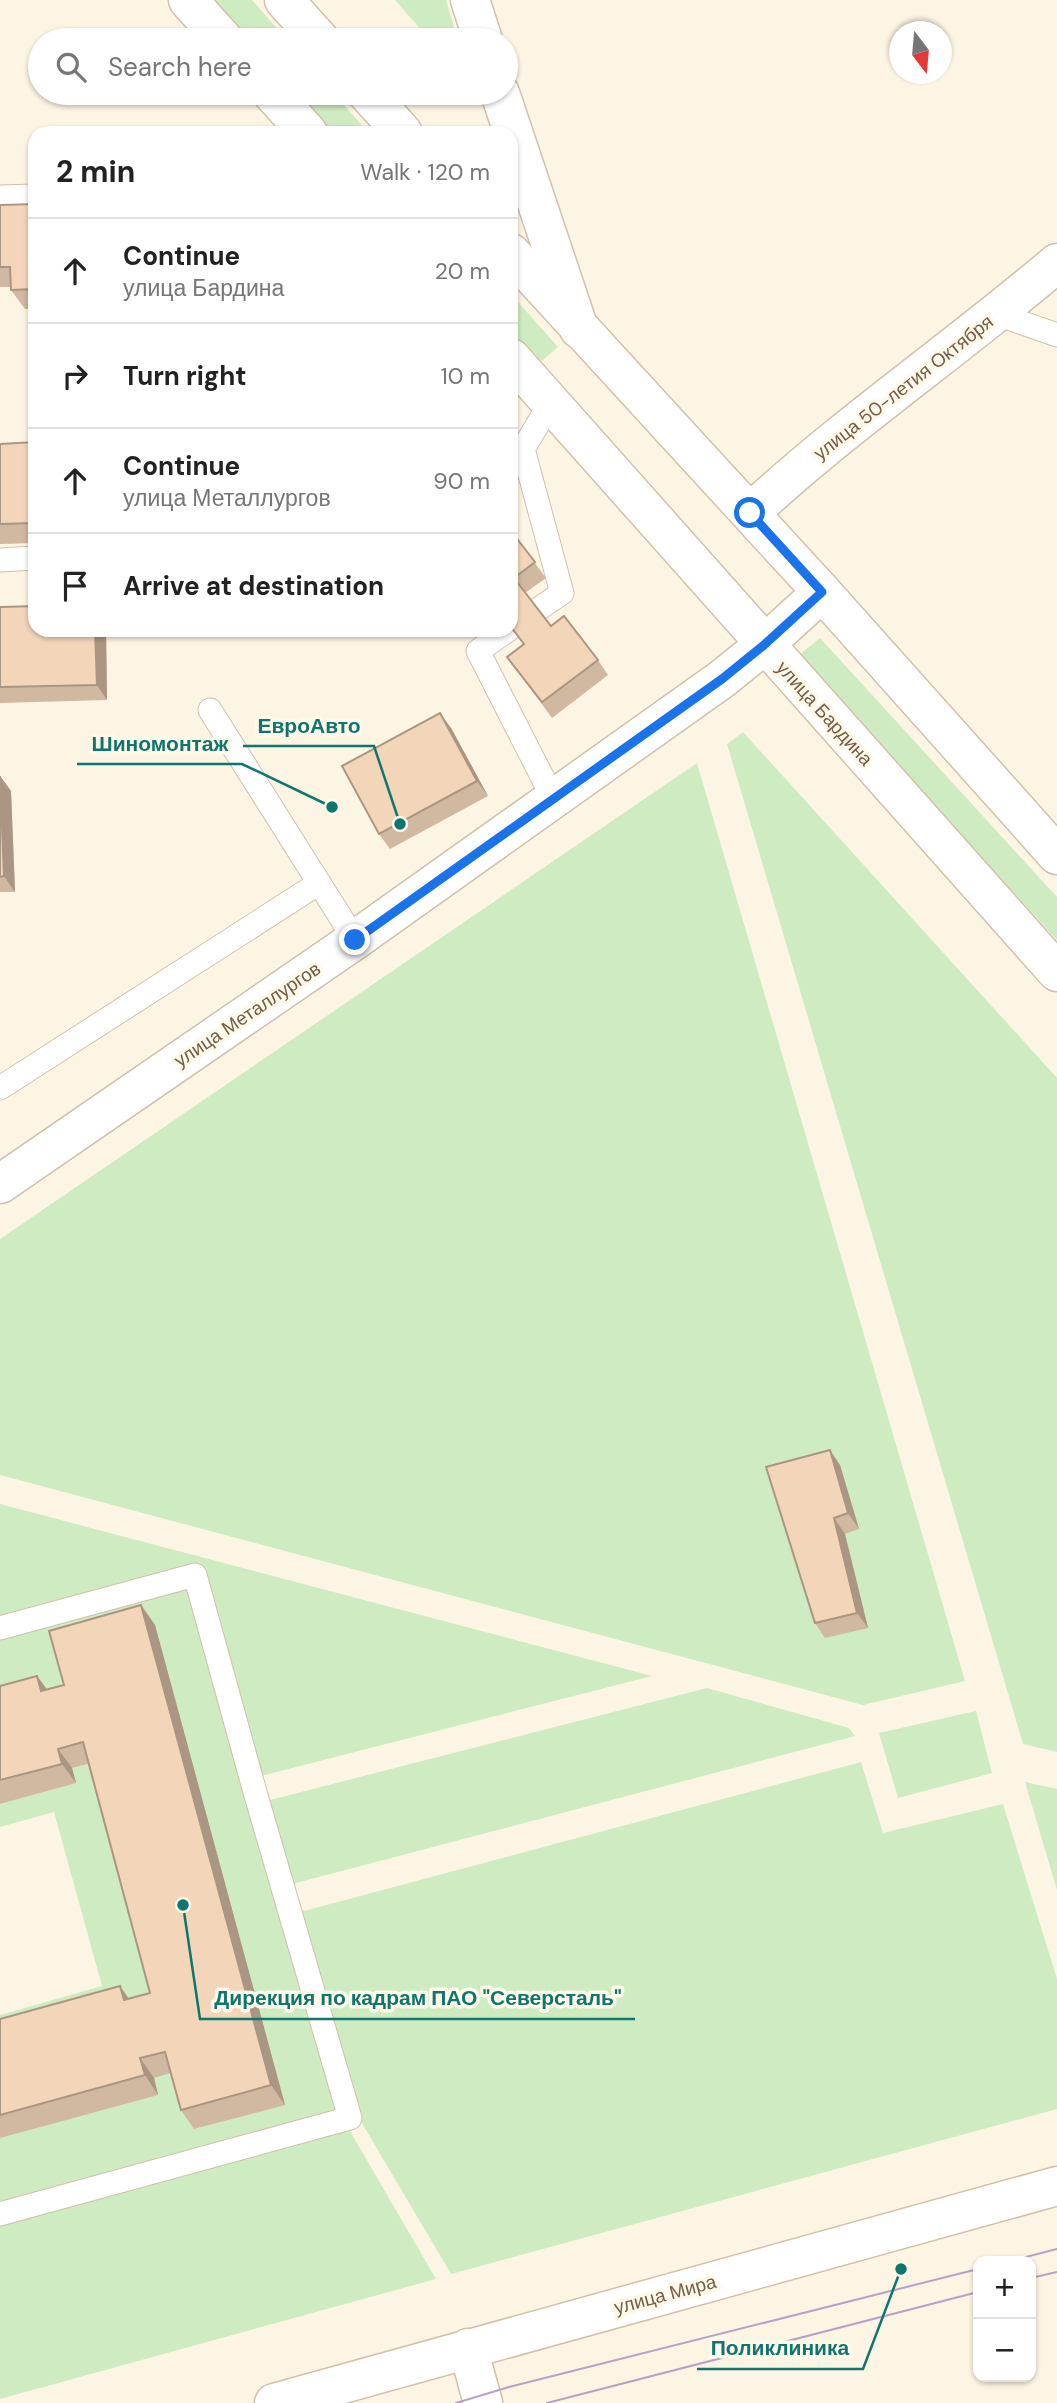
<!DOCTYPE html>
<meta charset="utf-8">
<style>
:root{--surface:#fff;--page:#f6f6f6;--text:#222;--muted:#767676;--line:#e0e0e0}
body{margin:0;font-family:"DM Sans",sans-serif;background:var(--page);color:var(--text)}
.controls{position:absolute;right:21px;bottom:21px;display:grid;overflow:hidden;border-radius:14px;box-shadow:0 2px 5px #0004}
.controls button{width:63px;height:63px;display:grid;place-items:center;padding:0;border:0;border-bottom:2px solid var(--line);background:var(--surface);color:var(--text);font:35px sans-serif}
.compass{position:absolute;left:889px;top:21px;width:63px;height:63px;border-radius:50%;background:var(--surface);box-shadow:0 2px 5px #0004;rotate:164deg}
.stop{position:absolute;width:21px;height:21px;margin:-16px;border:5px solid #1a73e8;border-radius:50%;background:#fff}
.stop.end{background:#1a73e8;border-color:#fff;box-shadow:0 2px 7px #0008}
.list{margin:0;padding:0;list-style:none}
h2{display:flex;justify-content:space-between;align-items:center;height:91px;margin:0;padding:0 28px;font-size:30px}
h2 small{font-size:23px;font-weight:400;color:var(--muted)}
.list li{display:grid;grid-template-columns:46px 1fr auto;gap:21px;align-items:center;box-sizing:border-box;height:105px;padding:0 28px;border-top:2px solid var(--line)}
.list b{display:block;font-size:26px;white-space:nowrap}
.list p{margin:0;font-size:23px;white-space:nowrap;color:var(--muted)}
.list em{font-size:23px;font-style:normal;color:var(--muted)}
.icon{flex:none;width:38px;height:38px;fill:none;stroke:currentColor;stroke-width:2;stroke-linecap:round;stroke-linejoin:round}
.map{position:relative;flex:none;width:1057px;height:2403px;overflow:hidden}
.search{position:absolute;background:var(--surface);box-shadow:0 2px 5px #0004;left:28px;top:28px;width:490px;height:77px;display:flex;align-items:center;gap:18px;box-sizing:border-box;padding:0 24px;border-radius:38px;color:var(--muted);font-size:26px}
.panel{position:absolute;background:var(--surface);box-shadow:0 2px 5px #0004;left:28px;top:126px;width:490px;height:511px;border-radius:21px}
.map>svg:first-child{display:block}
.green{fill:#ceebc1}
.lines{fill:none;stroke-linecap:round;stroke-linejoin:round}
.service-casing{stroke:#d0c0ac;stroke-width:25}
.minor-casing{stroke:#d0c0ac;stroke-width:41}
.tertiary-casing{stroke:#d0c0ac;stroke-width:41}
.secondary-casing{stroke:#d3c0a9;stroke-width:41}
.service{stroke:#fff;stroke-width:23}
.minor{stroke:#fff;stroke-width:38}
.tertiary{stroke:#fff;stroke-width:38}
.secondary{stroke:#fff;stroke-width:38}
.tram{stroke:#b9a1c6;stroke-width:2}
.wall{fill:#d1b8a0}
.shaded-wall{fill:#aa9682}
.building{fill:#f3d6ba;stroke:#aa9682;stroke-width:2}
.route{stroke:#1a73e8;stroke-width:9}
.labels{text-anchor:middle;stroke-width:7;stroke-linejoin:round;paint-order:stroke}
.street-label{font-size:19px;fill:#755d48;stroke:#fff9e9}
.leader{fill:none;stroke:#0f766e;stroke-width:2.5}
.callout-dot{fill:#0f766e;stroke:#fff9e9;stroke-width:2.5}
.callout-label{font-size:21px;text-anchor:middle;font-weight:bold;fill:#0f766e;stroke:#fff9e9;stroke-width:7;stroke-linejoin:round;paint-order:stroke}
</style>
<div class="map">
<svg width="1057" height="2403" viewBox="0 0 1057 2403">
<rect width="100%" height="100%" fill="#fdf5e3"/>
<path class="green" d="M211,0h41l35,40h-40z
M395,0h51l12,40h-28z
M294,93h39l36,40h-39z
M511,294l47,53 -21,18 -26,-30z
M820,638l237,259v43l-259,-284z
M743,732l314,346v674l-34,-8 -296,-1000z
M697,763l268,918 -102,24 -863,-230v-236z
M0,1504l652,172 -391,100 -6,16 15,8 437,-112 142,40 6,8 -559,147 -8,16 16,12 557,-149 22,71 120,-29 54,175v130l-606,165 -92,-156 -12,8 89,153 -436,120v-261l154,-60 25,-7 16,58 90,-25 -207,-399 -78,4z
M976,1711l16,62 -94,25 -19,-65z
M96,1762l68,250 -164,30v-27l102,-29 -48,-174 -54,15v-23l75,-21 -3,-15z
M1025,1782l32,7v101z"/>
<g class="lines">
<defs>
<path id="service" d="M0,197l35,-1
M997,314l60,21
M0,560l35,-2
M537,610l25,-17 -39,-144 28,-47
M508,630l-30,21 76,149
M210,710l145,230
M0,1088l319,-205
M0,1628l195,-53 60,217 95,326 -350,96"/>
<path id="minor" d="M750,513c97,-90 206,-164 307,-250
M468,2348l15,55"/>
<path id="tertiary" d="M470,0l13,40
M500,93l79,236
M0,1184l355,-244 367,-261 42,-34 58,-53"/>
<path id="secondary" d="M188,0l36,40
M284,0l36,40
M272,93l36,40
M367,93l36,40
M511,253l311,339 235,263
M511,358l546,614
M274,2403l783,-217"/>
</defs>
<use href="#service" class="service-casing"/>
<use href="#minor" class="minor-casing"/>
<use href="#tertiary" class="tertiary-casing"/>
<use href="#secondary" class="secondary-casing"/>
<use href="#service" class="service"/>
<use href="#minor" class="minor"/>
<use href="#tertiary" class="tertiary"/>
<use href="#secondary" class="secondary"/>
<path class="tram" d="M1010,2261l47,-12
M1031,2278l26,-6
M456,2403l53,-16 469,-118
M547,2403l431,-111"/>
</g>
<path class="wall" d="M35,204v105h-10l-14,-19v-3h-11v-82z
M35,442v101l-35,1v-100z
M511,531l35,47 -21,15 26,33 47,34 10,15 -56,43 -45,-61 16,-13 -12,-16z
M0,607l35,23h71l1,70 -107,3z
M451,728l37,68 -98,53 -11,-15z
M0,776l11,15 4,101h-15z
M840,1465l19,64 -14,5 23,94 -43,10 -10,-15z
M141,1605l14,20 130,480 -91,24 -13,-19 -10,-37 -17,5 4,17 -158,43v-119l129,-20 21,-6 -62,-229 -16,4 4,15 -76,21v-118l37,-10 10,14 17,-5z"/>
<path class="shaded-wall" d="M95,630h11l1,70 -10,-15z
M440,713l11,15 37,68 -11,-15z
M0,776l11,15 4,101 -11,-16z
M830,1450l10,15 19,64 -11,-16z
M834,1518l11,16 23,94 -11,-15z
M141,1605l14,20 130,480 -14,-20z
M37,1676l14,19 -10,-4z
M58,1749l14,19 4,15 -14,-19z
M120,1986l14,20 -10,-6z
M140,2058l14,20 4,17 -13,-20z"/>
<path class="building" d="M35,204v85l-24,1 -1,-23h-10v-62z
M35,442v81l-35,1v-80z
M511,531l24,31 -21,16 37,48 13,-10 34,44 -56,42 -35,-45 17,-13 -13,-17z
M35,606v24h60l2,55 -97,2v-80z
M440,713l37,68 -98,53 -37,-68z
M0,776l4,100 -4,1z
M830,1450l18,63 -14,5 23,95 -42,10 -49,-156z
M141,1605l130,480 -90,25 -16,-58 -25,6 5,17 -145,40v-96l120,-33 4,14 26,-7 -67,-251 -25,7 4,15 -62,16v-94l37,-10 4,15 23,-6 -15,-54z"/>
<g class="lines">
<path class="route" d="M355,940l367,-261 42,-34 58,-53 -72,-79"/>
</g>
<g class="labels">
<g class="street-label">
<text transform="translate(903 387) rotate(-38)" y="7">улица 50-летия Октября</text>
<text transform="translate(825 713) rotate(48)" y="7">улица Бардина</text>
<text transform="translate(247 1014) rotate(-34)" y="7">улица Металлургов</text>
<text transform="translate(665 2294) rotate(-15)" y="7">улица Мира</text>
</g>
</g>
<path class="leader" d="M400 824L374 746H243M332 807L242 764H77M183 1905L200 2019H635M901 2269L863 2369H697"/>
<g class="callout-dot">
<circle cx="400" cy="824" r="7"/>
<circle cx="332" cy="807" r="7"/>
<circle cx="183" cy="1905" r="7"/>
<circle cx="901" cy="2269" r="7"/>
</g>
<g class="callout-label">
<text x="309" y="733">ЕвроАвто</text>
<text x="160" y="751">Шиномонтаж</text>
<text x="418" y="2005">Дирекция по кадрам ПАО "Северсталь"</text>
<text x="780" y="2355">Поликлиника</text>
</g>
</svg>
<div class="controls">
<button>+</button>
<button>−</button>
</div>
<svg class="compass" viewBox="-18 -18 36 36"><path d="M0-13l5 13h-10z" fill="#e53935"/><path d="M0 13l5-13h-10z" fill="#767676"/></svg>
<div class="stop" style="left:750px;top:513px"></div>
<div class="stop end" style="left:355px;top:940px"></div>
<div class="search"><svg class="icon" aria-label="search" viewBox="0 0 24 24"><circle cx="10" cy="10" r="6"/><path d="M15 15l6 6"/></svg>Search here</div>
<section class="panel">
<h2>2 min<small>Walk · 120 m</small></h2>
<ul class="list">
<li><svg class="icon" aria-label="ahead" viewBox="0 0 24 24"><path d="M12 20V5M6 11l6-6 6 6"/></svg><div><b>Continue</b><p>улица Бардина</p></div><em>20 m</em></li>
<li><svg class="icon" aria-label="right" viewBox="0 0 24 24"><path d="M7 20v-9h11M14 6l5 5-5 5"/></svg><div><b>Turn right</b></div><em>10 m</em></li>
<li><svg class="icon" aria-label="ahead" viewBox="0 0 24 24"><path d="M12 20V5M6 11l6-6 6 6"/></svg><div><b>Continue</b><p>улица Металлургов</p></div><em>90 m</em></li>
<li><svg class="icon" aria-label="arrive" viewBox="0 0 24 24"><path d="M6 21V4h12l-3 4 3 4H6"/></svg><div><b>Arrive at destination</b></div></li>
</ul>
</section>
</div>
